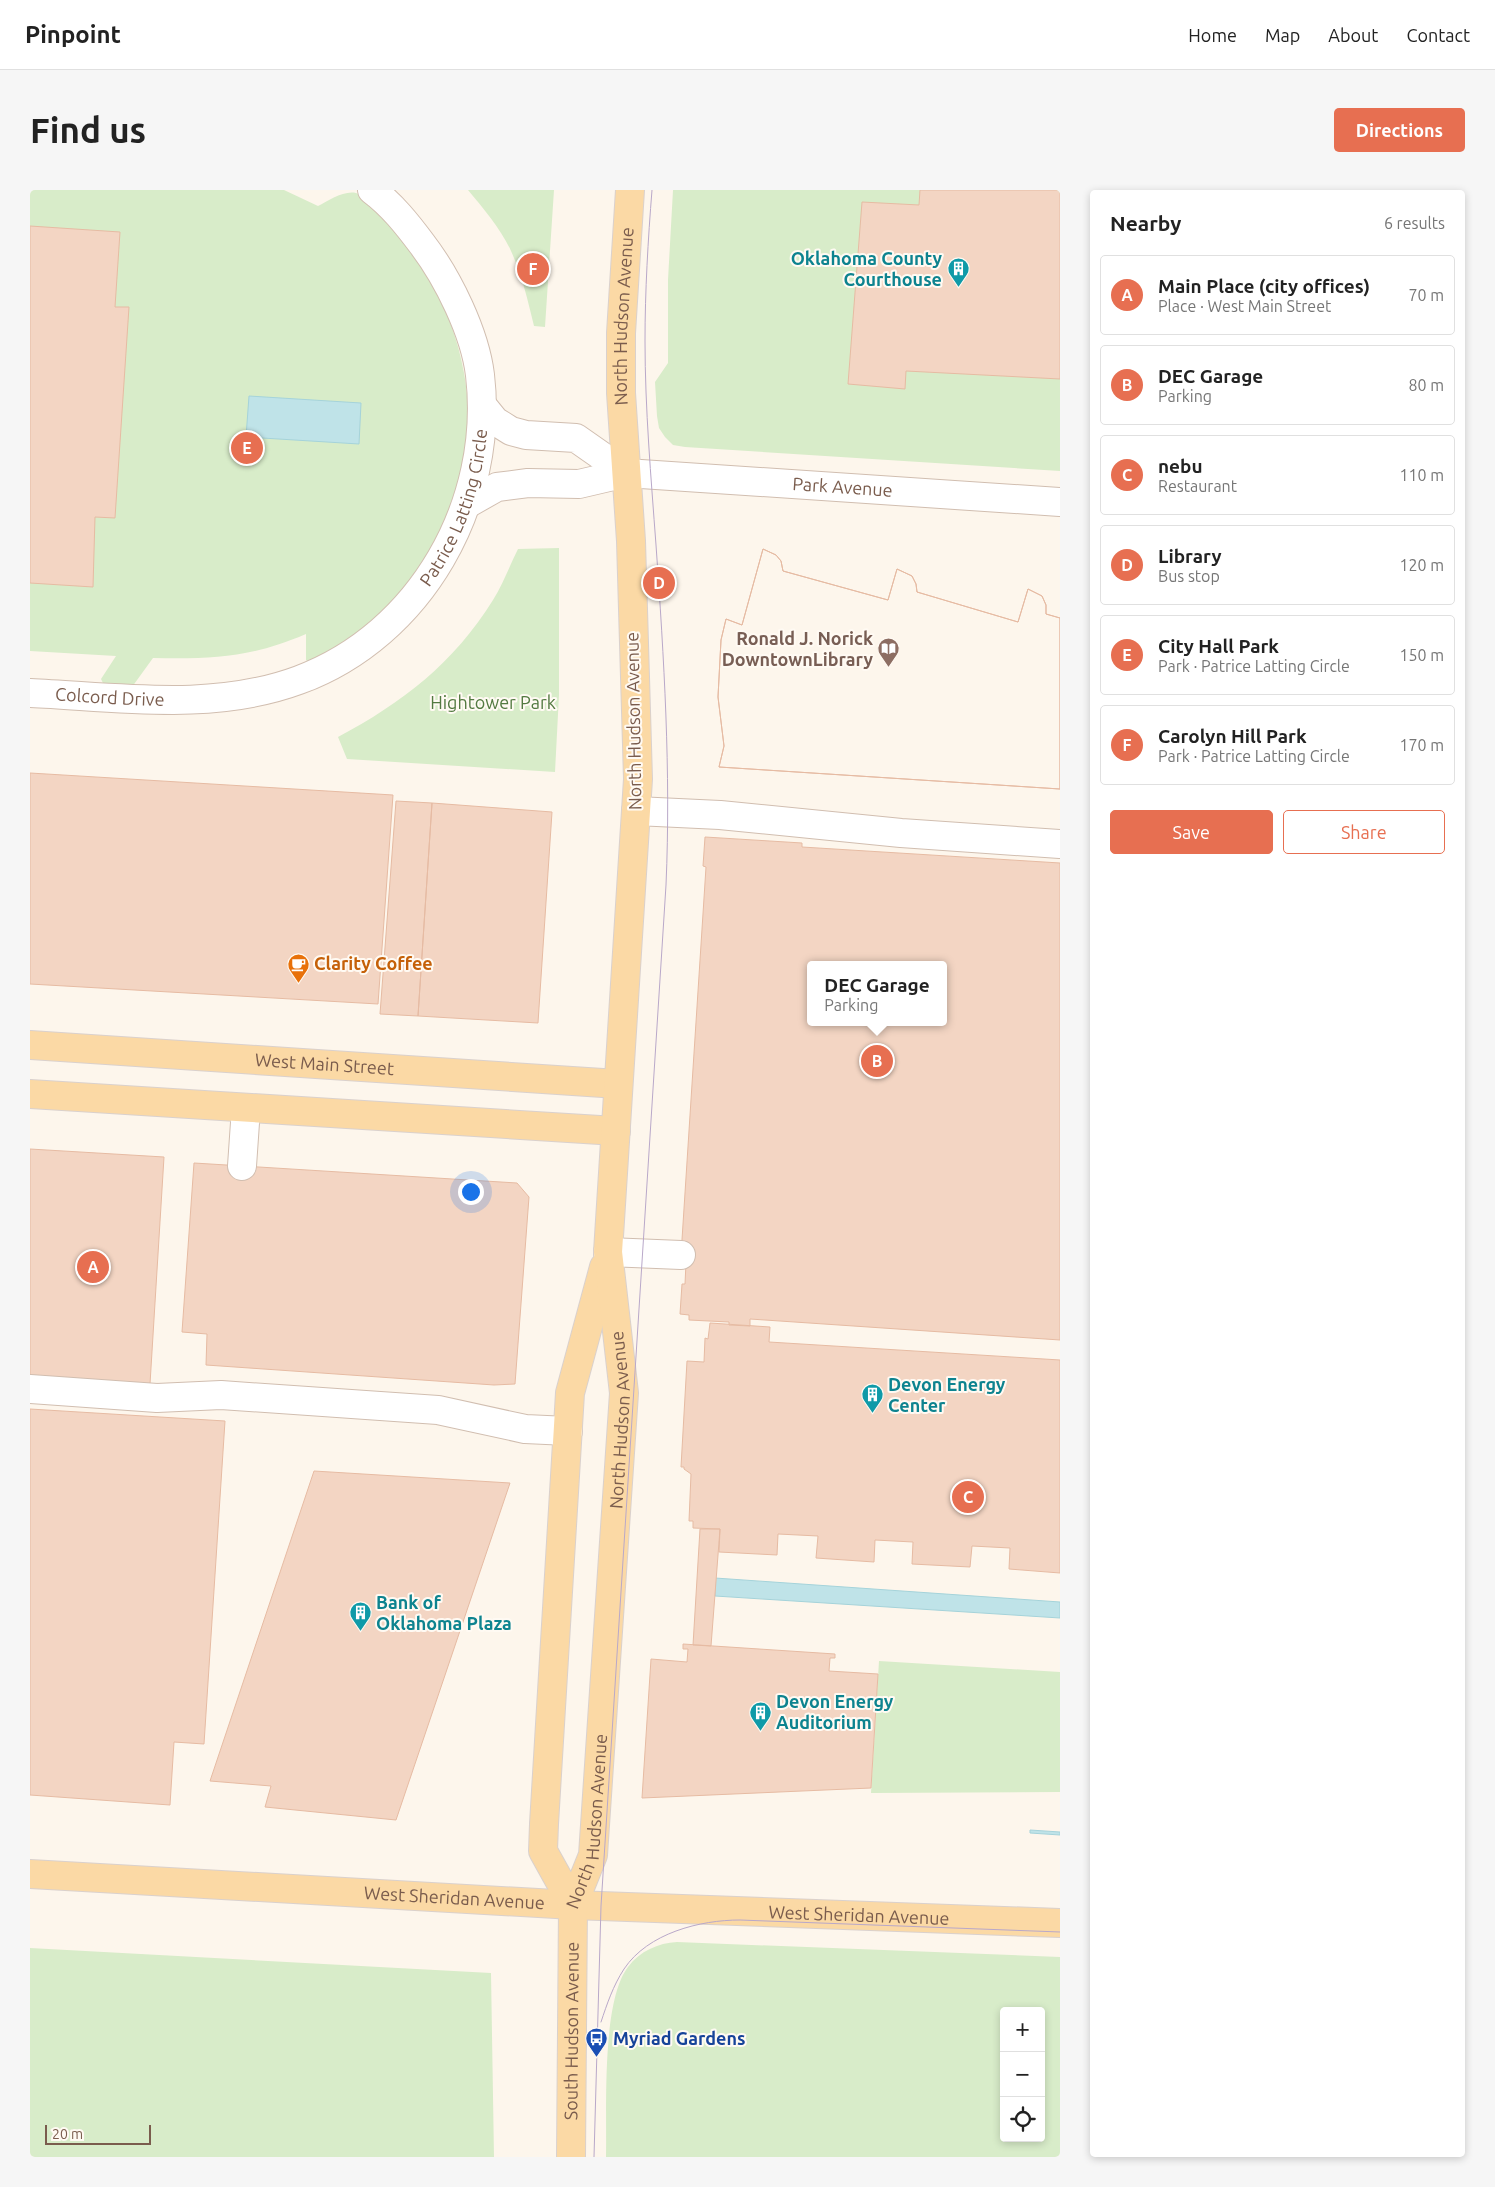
<!DOCTYPE html>
<meta charset="utf-8">
<style>
:root{--surface:#fff;--page:#f6f6f6;--text:#222;--muted:#767676;--line:#e0e0e0;--accent:#e76f51}
body{margin:0;font-family:Ubuntu,sans-serif;background:var(--page);color:var(--text)}
.controls{position:absolute;right:15px;bottom:15px;display:grid;overflow:hidden;border-radius:5px;box-shadow:0 2px 8px #0003}
.controls button{width:45px;height:45px;display:grid;place-items:center;padding:0;border:0;border-bottom:1px solid var(--line);background:var(--surface);color:var(--text);font:25px sans-serif}
.scale{position:absolute;left:15px;bottom:12px;width:106px;box-sizing:border-box;padding-left:5px;border:2px solid #7a5c4d;border-top:0;font-size:14px;line-height:18px;white-space:nowrap;color:#7a5c4d;-webkit-text-stroke:4px #fffaf3;paint-order:stroke}
.you{position:absolute;left:440px;top:1001px;width:18px;height:18px;margin:-12px;border:4px solid #fff;border-radius:50%;background:#1a73e8;box-shadow:0 0 0 8px #1a73e833}
.badge{display:grid;place-items:center;width:32px;height:32px;border-radius:50%;background:var(--accent);color:#fff;font-size:16px;font-weight:700}
.pin{position:absolute;translate:-50% -50%;border:2px solid #fff;box-shadow:0 1px 5px #0006}
.popup{position:absolute;left:777px;top:771px;width:140px;height:65px;box-sizing:border-box;display:grid;place-content:center;border-radius:5px;background:var(--surface);filter:drop-shadow(0 1px 4px #0005);font-size:16px;white-space:nowrap;color:var(--muted)}
.popup b{font-size:19px;color:var(--text)}
.popup::after{content:'';position:absolute;left:50%;top:100%;margin-left:-10px;border:10px solid transparent;border-top-color:var(--surface)}
.list{margin:0;padding:0;list-style:none}
h2{display:flex;justify-content:space-between;align-items:center;height:65px;margin:0;padding:0 20px;font-size:21px}
h2 small{font-size:16px;font-weight:400;color:var(--muted)}
.list li{display:grid;grid-template-columns:32px 1fr auto;gap:15px;align-items:center;box-sizing:border-box;height:80px;margin:0 10px 10px;padding:0 10px;border:1px solid var(--line);border-radius:5px}
.list b{display:block;font-size:19px;white-space:nowrap}
.list p{margin:0;font-size:16px;white-space:nowrap;color:var(--muted)}
.list em{font-size:16px;font-style:normal;color:var(--muted)}
.actions{display:flex;gap:10px;padding:15px 20px}
.actions a{flex:1;padding:11px 0;border:1px solid var(--accent);border-radius:5px;text-align:center;font-size:18px;color:var(--accent)}
.actions .main{background:var(--accent);color:#fff}
.icon{flex:none;width:28px;height:28px;fill:none;stroke:currentColor;stroke-width:2;stroke-linecap:round;stroke-linejoin:round}
.map{position:relative;flex:none;width:1030px;height:1967px;overflow:hidden;border-radius:5px}
header{display:flex;align-items:center;gap:30px;box-sizing:border-box;height:70px;padding:0 25px;background:var(--surface);border-bottom:1px solid var(--line)}
header strong{font-size:24px}
nav{display:flex;gap:28px;margin-inline-start:auto;font-size:18px}
.intro{display:flex;align-items:center;justify-content:space-between;box-sizing:border-box;height:120px;padding:0 30px}
h1{margin:0;font-size:35px}
.button{padding:12px 22px;border-radius:5px;background:var(--accent);color:#fff;font-size:18px;font-weight:700}
main{display:flex;gap:30px;padding:0 30px}
aside{flex:1;background:var(--surface);border-radius:5px;box-shadow:0 2px 8px #0003}
.map>svg:first-child{display:block}
.green{fill:#d8ecc9;fill-rule:evenodd}
.water{fill:#bfe3e8;stroke:#a5d3da}
.building{fill:#f3d5c3;stroke:#e6bba3;fill-rule:evenodd}
.lines{fill:none;stroke-linecap:round;stroke-linejoin:round}
.minor-casing{stroke:#d1beb0;stroke-width:30}
.major-casing{stroke:#dad1cd;stroke-width:30}
.minor{stroke:#fff;stroke-width:28}
.major{stroke:#fbd9a5;stroke-width:28}
.tram{stroke:#b9a8c9;stroke-width:1}
.labels{text-anchor:middle;stroke-width:4;stroke-linejoin:round;paint-order:stroke}
.culture-label{font-size:18px;font-weight:bold;fill:#0d838f;stroke:#fffaf3;text-anchor:start}
.street-label{font-size:18px;fill:#7a5c4d;stroke:#fffaf3}
.education-label{font-size:18px;font-weight:bold;fill:#785e54;stroke:#fffaf3;text-anchor:end}
.park-label{font-size:18px;fill:#537a41;stroke:#fffaf3}
.food-label{font-size:18px;font-weight:bold;fill:#c56008;stroke:#fffaf3;text-anchor:start}
.transit-label{font-size:18px;font-weight:bold;fill:#164399;stroke:#fffaf3;text-anchor:start}
</style>
<header>
<strong>Pinpoint</strong>
<nav><a>Home</a><a>Map</a><a>About</a><a>Contact</a></nav>
</header>
<div class="intro"><h1>Find us</h1><a class="button">Directions</a></div>
<main>
<div class="map">
<svg width="1030" height="1967" viewBox="0 0 1030 1967">
<rect width="100%" height="100%" fill="#fdf6ec"/>
<path class="green" d="M0,0h254l34,16c10,-5 26,-16 38,-13 7,2 14,12 19,17 46,45 78,100 89,163 8,42 2,87 -10,127 -15,49 -51,96 -90,129 -16,13 -36,23 -54,34l-4,-3v-26c-56,24 -94,25 -153,24l-21,29 -28,-2 -3,-6 15,-23 -86,-5z
M438,0h86l-9,137 -11,-1c-6,-25 -12,-51 -23,-75 -10,-22 -28,-43 -43,-61z
M643,0h387v281l-375,-24 -12,-2 -8,-8 -6,-9 -2,-12 -2,-34 13,-19v-83z
M529,358v147l-4,77 -208,-13 -9,-22c64,-34 116,-74 155,-137 10,-16 17,-35 25,-51z
M849,1471l181,11v120l-189,1z
M647,1752l383,15v200h-454c1,-45 -5,-155 22,-190 12,-16 30,-24 49,-25zM974,1821h37v127h-37z
M0,1758l461,25 3,184h-464z"/>
<path class="water" d="M219,206l112,7 -2,41 -113,-7z
M685,1388l345,24v16l-345,-22z
M1000,1640l30,2v3l-30,-2z"/>
<path class="building" d="M890,0h140v189l-154,-8 -1,18 -57,-5 14,-182 57,3z
M0,36l90,6 -5,75h14l-14,211 -20,-1 -2,70 -63,-4z
M733,359l13,6 5,6 2,10 105,29 9,-31 15,7 4,8 1,8 101,30 10,-33 14,7 4,9v9l14,4v171l-341,-22 5,-21 -6,-49 3,-57 5,-21 16,6z
M733,359l13,6 5,6 2,10 105,29 9,-31 15,7 4,8 1,8 101,30 10,-33 14,7 4,9v9l14,4v171l-341,-22 5,-21 -6,-49 3,-57 5,-21 16,6z
M0,583l363,22 -15,209 -348,-20z
M366,611l36,2 -14,213 -38,-2z
M402,613l120,9 -14,211 -120,-7z
M675,647l97,6v4l258,16v477l-310,-21v7l-21,-1v-3l-40,-2v-5l-9,-1 2,-30h3l1,-21 -5,-8 25,-388 -3,-1zM781,775h132v57h-132z
M0,959l134,8 -14,227 -120,-8z
M164,973l323,20 12,14 -14,187 -21,1 -288,-20 1,-31 -25,-2z
M680,1133l60,4 -1,15 291,18v213l-51,-4 1,-21 -38,-2 -2,21 -58,-3 1,-22 -38,-2 -1,22 -58,-4 2,-22 -40,-2 -1,21 -58,-3 1,-23 -27,-1v-7h-4l2,-47 -7,-5v-2h-3l6,-106 17,1 1,-24 3,1z
M0,1219l195,12 -21,323 -30,-2 -4,63 -140,-10z
M284,1281l196,12 -114,337 -131,-13 6,-21 -61,-5z
M670,1339h20l-9,117 -18,-1z
M653,1454l152,10v4h-5l-1,13 49,3 -7,114 -229,10 9,-139 36,3 1,-13h-5z"/>
<g class="lines">
<defs>
<g id="minor">
<path d="M452,215l13,16 16,10 15,4 50,3 50,35"/>
<path id="s1" d="M437,314l30,-17 31,-4 51,1 47,-11 434,29"/>
<path id="s2" d="M0,503c89,4 183,19 269,-13 122,-45 196,-177 181,-305 -5,-42 -32,-97 -58,-131 -15,-20 -30,-39 -50,-54"/>
<path d="M606,621l84,4 181,18 159,11"/>
<path d="M212,976l4,-58"/>
<path d="M578,1062l73,3"/>
<path d="M0,1199l127,9 64,-3 217,15 87,19 43,2"/>
</g>
<g id="major">
<path id="s3" d="M0,855l588,39"/>
<path d="M0,904l586,37"/>
<path id="s4" d="M0,1684l543,31 487,18"/>
<path d="M543,1715l-30,-54 1,-27 26,-431 34,-126"/>
<path id="s5" d="M541,1967l2,-252 20,-50 31,-462 -16,-141 30,-473 -7,-238 -10,-148v-60l9,-143"/>
</g>
</defs>
<use href="#minor" class="minor-casing"/>
<use href="#major" class="major-casing"/>
<use href="#minor" class="minor"/>
<use href="#major" class="major"/>
<path class="tram" d="M571,1832c6,-18 12,-36 23,-53 24,-36 76,-49 116,-49l320,12
M564,1967l7,-251 65,-1021c5,-114 -2,-226 -10,-340 -5,-68 -11,-136 -11,-204 0,-50 3,-101 7,-151"/>
</g>
<defs>
<symbol id="building-pin" viewBox="-11 -11 22 30"><path d="M0 17L-7.5 6A9.5 9.5 0 1 1 7.5 6Z" fill="#0f9aa8" stroke="#fffaf3"/><path d="M-4-6H4V6H1V3H-1V6H-4ZM-2.5-4.3h1.7v1.8h-1.7ZM.8-4.3h1.7v1.8H.8ZM-2.5-1h1.7V.8h-1.7ZM.8-1h1.7V.8H.8Z" fill="#fff"/></symbol>
<symbol id="library-pin" viewBox="-11 -11 22 30"><path d="M0 17L-7.5 6A9.5 9.5 0 1 1 7.5 6Z" fill="#8d6e63" stroke="#fffaf3"/><path d="M-6-4Q-3-5.5-.7-3.5V5Q-3 3-6 4ZM6-4Q3-5.5 .7-3.5V5Q3 3 6 4Z" fill="#fff"/></symbol>
<symbol id="cafe-pin" viewBox="-11 -11 22 30"><path d="M0 17L-7.5 6A9.5 9.5 0 1 1 7.5 6Z" fill="#e8710a" stroke="#fffaf3"/><path d="M-5.5-4.5H6V0H3Q3 3.5 0 3.5H-2.5Q-5.5 3.5-5.5 0ZM3-3.2v2h1.7v-2ZM-6 4.5H4V6H-6Z" fill="#fff"/></symbol>
<symbol id="bus-pin" viewBox="-11 -11 22 30"><path d="M0 17L-7.5 6A9.5 9.5 0 1 1 7.5 6Z" fill="#1a4fb4" stroke="#fffaf3"/><path d="M-5-6H5V4H4V6H2V4H-2V6H-4V4H-5ZM-3.5-4V0h7V-4ZM-3.5 1.2v1.5H-2V1.2ZM2 1.2v1.5H3.5V1.2Z" fill="#fff"/></symbol>
</defs>
<g fill-rule="evenodd">
<use href="#building-pin" x="916" y="66" width="25" height="34"/>
<use href="#library-pin" x="846" y="446" width="25" height="34"/>
<use href="#cafe-pin" x="256" y="762" width="25" height="34"/>
<use href="#building-pin" x="830" y="1192" width="25" height="34"/>
<use href="#building-pin" x="318" y="1410" width="25" height="34"/>
<use href="#building-pin" x="718" y="1510" width="25" height="34"/>
<use href="#bus-pin" x="554" y="1836" width="25" height="34"/>
</g>
<g class="labels">
<g class="culture-label">
<text x="912" y="75" text-anchor="end">Oklahoma County<tspan x="912" dy="21">Courthouse</tspan></text>
<text x="858" y="1201">Devon Energy<tspan x="858" dy="21">Center</tspan></text>
<text x="346" y="1419">Bank of<tspan x="346" dy="21">Oklahoma Plaza</tspan></text>
<text x="746" y="1518">Devon Energy<tspan x="746" dy="21">Auditorium</tspan></text>
</g>
<g class="street-label">
<text dy="6" stroke="none"><textPath href="#s5" startOffset="1848">North Hudson Avenue</textPath></text>
<text dy="6" stroke="none"><textPath href="#s1" startOffset="382">Park Avenue</textPath></text>
<text dy="6" stroke="none"><textPath href="#s2" startOffset="515">Patrice Latting Circle</textPath></text>
<text dy="6" stroke="none"><textPath href="#s2" startOffset="80">Colcord Drive</textPath></text>
<text transform="translate(604 531) rotate(-91)" y="6">North Hudson Avenue</text>
<text dy="6" stroke="none"><textPath href="#s3" startOffset="295">West Main Street</textPath></text>
<text dy="6" stroke="none"><textPath href="#s5" startOffset="742">North Hudson Avenue</textPath></text>
<text dy="6" stroke="none"><textPath href="#s5" startOffset="338">North Hudson Avenue</textPath></text>
<text dy="6" stroke="none"><textPath href="#s4" startOffset="425">West Sheridan Avenue</textPath></text>
<text dy="6" stroke="none"><textPath href="#s4" startOffset="830">West Sheridan Avenue</textPath></text>
<text dy="6" stroke="none"><textPath href="#s5" startOffset="126">South Hudson Avenue</textPath></text>
</g>
<g class="education-label">
<text x="843" y="455">Ronald J. Norick<tspan x="843" dy="21">DowntownLibrary</tspan></text>
</g>
<g class="park-label">
<text x="463" y="519">Hightower Park</text>
</g>
<g class="food-label">
<text x="284" y="780">Clarity Coffee</text>
</g>
<g class="transit-label">
<text x="583" y="1855">Myriad Gardens</text>
</g>
</g>
</svg>
<div class="controls">
<button>+</button>
<button>−</button>
<button><svg class="icon" aria-label="locate" viewBox="0 0 24 24"><circle cx="12" cy="12" r="6"/><path d="M12 2v4M12 18v4M2 12h4M18 12h4"/></svg></button>
</div>
<div class="scale">20 m</div>
<div class="you"></div>
<div class="pin badge" style="left:63px;top:1077px">A</div>
<div class="pin badge" style="left:847px;top:871px">B</div>
<div class="popup"><b>DEC Garage</b>Parking</div>
<div class="pin badge" style="left:938px;top:1307px">C</div>
<div class="pin badge" style="left:629px;top:393px">D</div>
<div class="pin badge" style="left:217px;top:258px">E</div>
<div class="pin badge" style="left:503px;top:79px">F</div>
</div>
<aside>
<h2>Nearby<small>6 results</small></h2>
<ul class="list">
<li><span class="badge">A</span><div><b>Main Place (city offices)</b><p>Place · West Main Street</p></div><em>70 m</em></li>
<li><span class="badge">B</span><div><b>DEC Garage</b><p>Parking</p></div><em>80 m</em></li>
<li><span class="badge">C</span><div><b>nebu</b><p>Restaurant</p></div><em>110 m</em></li>
<li><span class="badge">D</span><div><b>Library</b><p>Bus stop</p></div><em>120 m</em></li>
<li><span class="badge">E</span><div><b>City Hall Park</b><p>Park · Patrice Latting Circle</p></div><em>150 m</em></li>
<li><span class="badge">F</span><div><b>Carolyn Hill Park</b><p>Park · Patrice Latting Circle</p></div><em>170 m</em></li>
</ul>
<div class="actions"><a class="main">Save</a><a>Share</a></div>
</aside>
</main>
